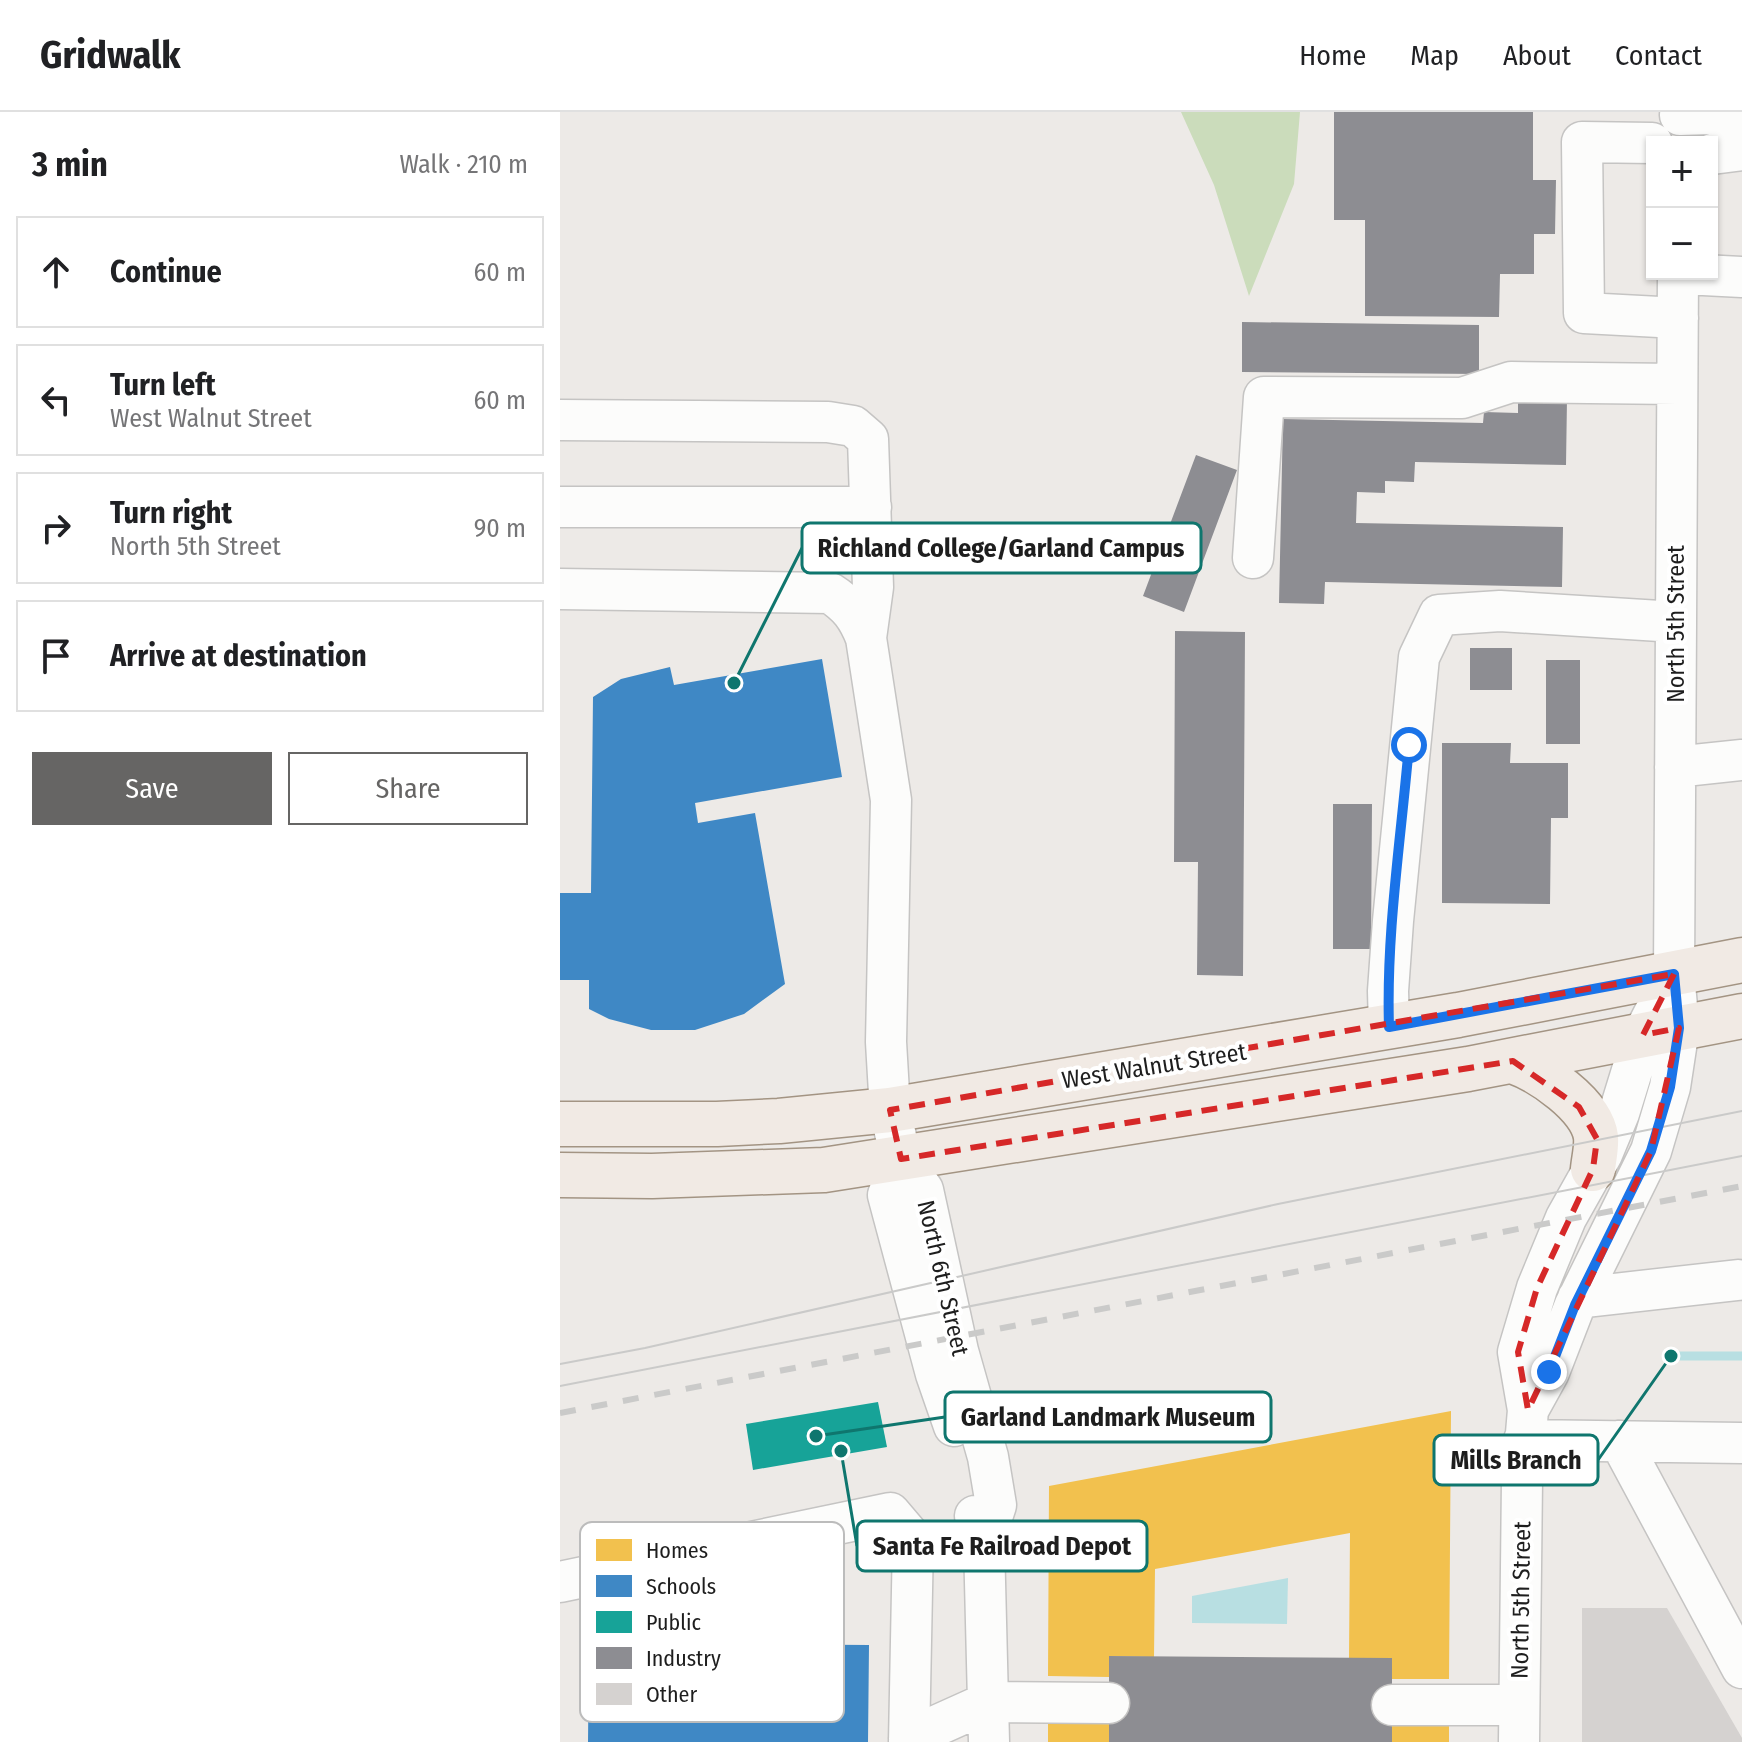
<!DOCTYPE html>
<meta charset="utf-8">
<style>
:root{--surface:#fff;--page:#f6f6f6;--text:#202124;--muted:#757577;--line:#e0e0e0;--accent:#666564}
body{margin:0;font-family:"Fira Sans Condensed",sans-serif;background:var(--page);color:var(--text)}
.controls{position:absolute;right:24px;top:24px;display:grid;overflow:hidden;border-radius:0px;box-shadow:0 2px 6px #0004}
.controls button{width:72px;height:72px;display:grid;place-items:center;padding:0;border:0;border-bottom:2px solid var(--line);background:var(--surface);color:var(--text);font:40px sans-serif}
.stop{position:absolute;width:24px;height:24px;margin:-18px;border:6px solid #1a73e8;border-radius:50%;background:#fff}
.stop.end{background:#1a73e8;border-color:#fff;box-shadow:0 2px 8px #0008}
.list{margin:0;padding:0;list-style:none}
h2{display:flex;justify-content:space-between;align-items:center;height:104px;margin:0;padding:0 32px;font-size:34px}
h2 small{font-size:26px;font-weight:400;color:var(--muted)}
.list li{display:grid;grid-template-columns:52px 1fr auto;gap:24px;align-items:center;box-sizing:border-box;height:112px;margin:0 16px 16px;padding:0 16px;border:2px solid var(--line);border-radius:0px}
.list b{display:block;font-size:30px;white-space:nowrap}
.list p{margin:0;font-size:26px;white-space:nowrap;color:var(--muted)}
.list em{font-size:26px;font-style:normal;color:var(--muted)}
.actions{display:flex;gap:16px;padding:24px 32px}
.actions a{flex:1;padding:18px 0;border:2px solid var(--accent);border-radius:0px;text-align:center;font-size:28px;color:var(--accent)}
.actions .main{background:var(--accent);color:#fff}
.icon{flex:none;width:44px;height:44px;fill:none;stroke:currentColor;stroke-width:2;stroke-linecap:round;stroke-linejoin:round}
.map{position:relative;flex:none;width:1182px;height:1630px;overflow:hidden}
header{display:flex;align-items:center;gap:48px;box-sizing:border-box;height:112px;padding:0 40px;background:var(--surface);border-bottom:2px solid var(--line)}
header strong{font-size:38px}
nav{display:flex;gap:44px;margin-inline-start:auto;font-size:28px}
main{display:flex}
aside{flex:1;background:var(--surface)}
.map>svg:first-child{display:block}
.forest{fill:#cbdcbb}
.water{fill:#b8dfe2}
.homes{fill:#f2c14e}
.schools{fill:#3f88c5}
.public{fill:#17a398}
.industry{fill:#8d8d92}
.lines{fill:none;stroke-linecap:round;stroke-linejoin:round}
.stream{stroke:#b8dfe2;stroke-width:9}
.building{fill:#d5d2d0}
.minor-casing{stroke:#c5c4c3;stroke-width:43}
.major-casing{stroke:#a39483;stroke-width:47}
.minor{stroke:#fcfcfb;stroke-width:40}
.major{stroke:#f1eae4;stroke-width:44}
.tram{stroke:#cacac9;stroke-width:2}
.rail{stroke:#cacac9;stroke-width:6;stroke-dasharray:16 16;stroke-linecap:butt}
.route{stroke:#1a73e8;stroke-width:10}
.marked{fill:none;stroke:#d62828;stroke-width:6;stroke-dasharray:16 10;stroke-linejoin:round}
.labels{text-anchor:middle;stroke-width:8;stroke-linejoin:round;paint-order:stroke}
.street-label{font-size:24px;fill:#1e1e1e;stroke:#fff}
.key{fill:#fff;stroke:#bcbcbc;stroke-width:2}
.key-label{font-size:22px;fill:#1e1e1e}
.leader{fill:none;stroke:#0f766e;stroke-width:3}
.callout-dot{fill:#0f766e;stroke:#fff;stroke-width:3}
.callout{fill:#fff;stroke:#0f766e;stroke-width:3}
.callout-label{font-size:26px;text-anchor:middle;font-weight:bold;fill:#1e1e1e}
</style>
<header>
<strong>Gridwalk</strong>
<nav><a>Home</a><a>Map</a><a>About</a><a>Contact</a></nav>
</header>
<main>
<aside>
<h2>3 min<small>Walk · 210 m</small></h2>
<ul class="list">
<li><svg class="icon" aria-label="ahead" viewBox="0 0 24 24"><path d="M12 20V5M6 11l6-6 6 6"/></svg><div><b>Continue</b></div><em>60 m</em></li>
<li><svg class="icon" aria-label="left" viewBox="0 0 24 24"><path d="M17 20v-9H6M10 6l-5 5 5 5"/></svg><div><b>Turn left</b><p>West Walnut Street</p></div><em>60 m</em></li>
<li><svg class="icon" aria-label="right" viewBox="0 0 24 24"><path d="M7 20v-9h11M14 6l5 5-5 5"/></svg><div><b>Turn right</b><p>North 5th Street</p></div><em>90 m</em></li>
<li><svg class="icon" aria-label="arrive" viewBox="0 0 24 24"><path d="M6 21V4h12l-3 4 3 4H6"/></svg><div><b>Arrive at destination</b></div></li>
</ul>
<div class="actions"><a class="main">Save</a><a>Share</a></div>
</aside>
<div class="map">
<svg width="1182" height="1630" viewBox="0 0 1182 1630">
<rect width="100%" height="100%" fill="#edeae7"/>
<path class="forest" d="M621,0h119l-6,72 -45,112 -35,-111z"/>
<path class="water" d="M728,1466l-1,46 -95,-1v-27z"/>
<path class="homes" d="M891,1299l-2,268h-57v-21h-43l1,-125 -195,36 -1,88 -45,-1v21l-61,-1 1,-190z
M488,1612h61v18h-61z
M832,1614h57v16h-57z"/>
<path class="schools" d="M262,547l20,118 -147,26 3,20 57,-10 30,171 -41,30 -49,16h-44l-42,-11 -20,-10v-29h-29v-87h31l2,-196 28,-18 49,-12 4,18z
M29,1531l280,2 -1,97h-280z"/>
<path class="public" d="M318,1290l9,45 -134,23 -7,-46z"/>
<path class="industry" d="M774,0h199v68h23l-1,54h-21v40h-34l-1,43 -134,-1v-96h-31z
M682,210l237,3v49l-237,-2z
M958,286l49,1 -1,66 -151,-3 -1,20 -29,-1v12l-28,-1 -1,31 207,4 -1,60 -237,-5 -1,22 -45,-1 4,-184 200,4 1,-11 34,1z
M636,343l41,15 -53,142 -41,-16z
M615,519l70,1 -2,344 -46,-1 1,-113h-24z
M910,536h42v42h-42z
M986,548h34v84h-34z
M882,631h69l-1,20h58v55h-17l-1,86 -108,-1z
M773,692h39l-1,145h-38z
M549,1544l283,2v84h-283z"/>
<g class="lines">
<path class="stream" d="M1111,1244h71"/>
</g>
<path class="building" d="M1022,1496h85l75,130v4h-160z"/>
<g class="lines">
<defs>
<path id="minor" d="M1120,3l62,-2
M1092,31l-70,-1 2,171 94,5
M1152,42l30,-4
M1124,162l58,3
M0,308l268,2 25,4 15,13 5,148 -7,51
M0,395h311
M693,446l11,-161 198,1 49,-16 166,2
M0,477l270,4c19,12 28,24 36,45l25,162 -5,242 4,68 11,49 22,31 35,161 30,106 8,48 -12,37
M1115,655l67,-7
M829,915l-1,-36 5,-70 26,-264 20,-42 61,-4 176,11
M341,1047l-13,36 48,179 18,52
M1018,1186l160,-18
M968,1298l21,-38 26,-67 76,-154 19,-64 9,-59 -5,-54 4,-700
M964,1328l218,3
M1060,1329l122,227
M415,1404l9,26 5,200
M0,1470l330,-69 23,27 23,5 48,-3
M832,1593h127
M349,1626l80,-36 120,1
M349,1630l4,-202
M959,1630l3,-262 6,-70 -10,-58 19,-64 29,-70 36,-64 17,-41 24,-78 14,-27"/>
<path id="major" d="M953,949c28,10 79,44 83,76 1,10 -2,22 -3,32
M0,1012h157l62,-3 111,-11 568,-95 284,-55
M0,1063l92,1 172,-6 644,-101 274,-53"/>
</defs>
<use href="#minor" class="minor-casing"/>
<use href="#major" class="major-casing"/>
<use href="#minor" class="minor"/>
<use href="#major" class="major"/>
<path class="tram" d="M0,1252l85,-16 633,-144 464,-93
M0,1274l1182,-230"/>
<path class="rail" d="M0,1301l1182,-227"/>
</g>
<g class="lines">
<path class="route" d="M849,633c-8,94 -23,188 -20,282l285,-53 5,54 -9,59 -19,64 -76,154 -26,67"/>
</g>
<path class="marked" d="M1114,862l-31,61 36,-7 -28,123 -123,259 -10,-58 19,-64 56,-119 4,-30 -18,-32 -66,-46 -612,98 -11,-49z"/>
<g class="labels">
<g class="street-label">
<text transform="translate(1116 512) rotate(-90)" y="8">North 5th Street</text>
<text transform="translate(594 954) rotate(-9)" y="8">West Walnut Street</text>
<text transform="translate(383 1166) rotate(77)" y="8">North 6th Street</text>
<text transform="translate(961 1488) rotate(-89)" y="8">North 5th Street</text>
</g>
</g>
<rect x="20" y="1410" width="264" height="200" rx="12" class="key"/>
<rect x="36" y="1427" width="36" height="22" fill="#f2c14e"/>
<rect x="36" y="1463" width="36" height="22" fill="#3f88c5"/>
<rect x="36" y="1499" width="36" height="22" fill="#17a398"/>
<rect x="36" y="1535" width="36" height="22" fill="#8d8d92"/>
<rect x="36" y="1571" width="36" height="22" fill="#d5d2d0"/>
<g class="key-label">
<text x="86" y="1446">Homes</text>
<text x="86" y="1482">Schools</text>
<text x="86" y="1518">Public</text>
<text x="86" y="1554">Industry</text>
<text x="86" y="1590">Other</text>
</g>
<path class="leader" d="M174 571L242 436M256 1324L385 1305M1111 1244L1038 1348M281 1339L297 1434"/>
<g class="callout-dot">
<circle cx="174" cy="571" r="8"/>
<circle cx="256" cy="1324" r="8"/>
<circle cx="1111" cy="1244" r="8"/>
<circle cx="281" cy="1339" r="8"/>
</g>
<g class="callout">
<rect x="242" y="411" width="399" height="50" rx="8"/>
<rect x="385" y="1280" width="326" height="50" rx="8"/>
<rect x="874" y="1323" width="164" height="50" rx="8"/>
<rect x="297" y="1409" width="290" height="50" rx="8"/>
</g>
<g class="callout-label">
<text x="441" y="445">Richland College/Garland Campus</text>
<text x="548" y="1314">Garland Landmark Museum</text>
<text x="956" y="1357">Mills Branch</text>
<text x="442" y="1443">Santa Fe Railroad Depot</text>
</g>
</svg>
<div class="controls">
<button>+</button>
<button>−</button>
</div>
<div class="stop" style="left:849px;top:633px"></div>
<div class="stop end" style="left:989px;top:1260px"></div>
</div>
</main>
